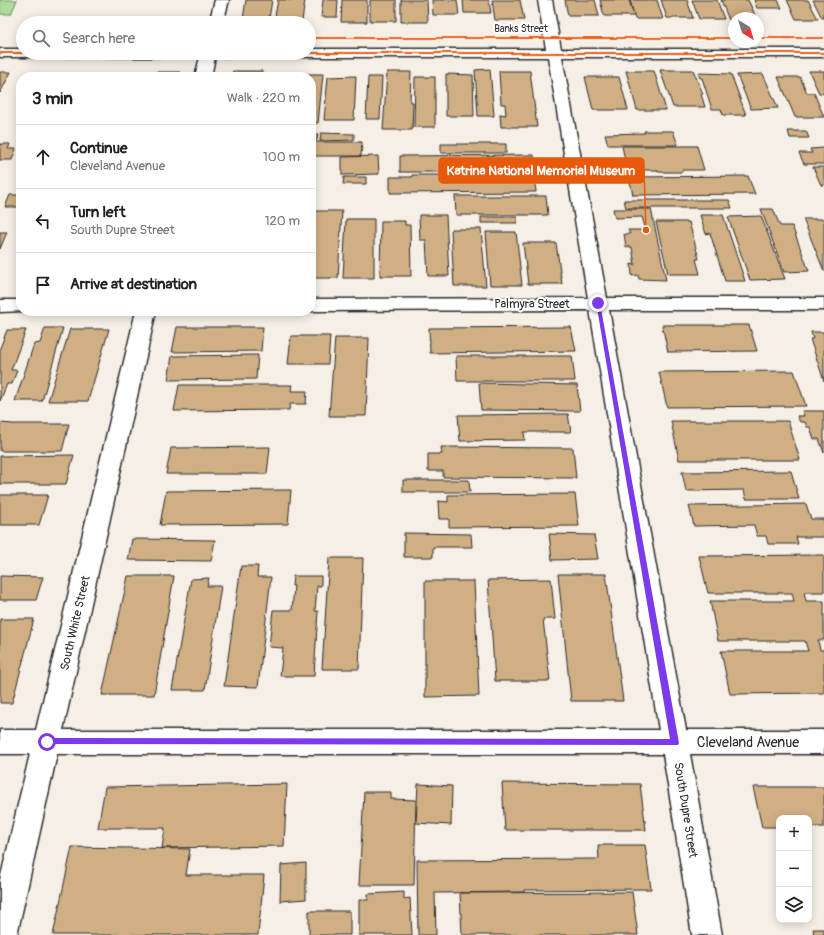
<!DOCTYPE html>
<meta charset="utf-8">
<style>
:root{--surface:#fff;--page:#f2f2f2;--text:#202124;--muted:#757577;--line:#e0e0e0}
body{margin:0;font-family:Pangolin,sans-serif;background:var(--page);color:var(--text)}
.controls{position:absolute;right:12px;bottom:12px;display:grid;overflow:hidden;border-radius:8px;box-shadow:0 2px 10px #0003}
.controls button{width:36px;height:36px;display:grid;place-items:center;padding:0;border:0;border-bottom:1px solid var(--line);background:var(--surface);color:var(--text);font:20px sans-serif}
.compass{position:absolute;left:728px;top:12px;width:36px;height:36px;border-radius:50%;background:var(--surface);box-shadow:0 2px 10px #0003;rotate:142deg}
.stop{position:absolute;width:12px;height:12px;margin:-9px;border:3px solid #7c3aed;border-radius:50%;background:#fff}
.stop.end{background:#7c3aed;border-color:#fff;box-shadow:0 1px 4px #0008}
.list{margin:0;padding:0;list-style:none}
h2{display:flex;justify-content:space-between;align-items:center;height:52px;margin:0;padding:0 16px;font-size:17px}
h2 small{font-size:13px;font-weight:400;color:var(--muted)}
.list li{display:grid;grid-template-columns:26px 1fr auto;gap:12px;align-items:center;box-sizing:border-box;height:64px;padding:0 16px;border-top:1px solid var(--line)}
.list b{display:block;font-size:15px;white-space:nowrap}
.list p{margin:0;font-size:13px;white-space:nowrap;color:var(--muted)}
.list em{font-size:13px;font-style:normal;color:var(--muted)}
.icon{flex:none;width:22px;height:22px;fill:none;stroke:currentColor;stroke-width:2;stroke-linecap:round;stroke-linejoin:round}
.map{position:relative;flex:none;width:824px;height:935px;overflow:hidden}
.search{position:absolute;background:var(--surface);box-shadow:0 2px 10px #0003;left:16px;top:16px;width:300px;height:44px;display:flex;align-items:center;gap:10px;box-sizing:border-box;padding:0 14px;border-radius:22px;color:var(--muted);font-size:15px}
.panel{position:absolute;background:var(--surface);box-shadow:0 2px 10px #0003;left:16px;top:72px;width:300px;height:244px;border-radius:16px}
.map>svg:first-child{display:block}
.green{fill:#afdc9b;stroke:#6d8463}
.building{fill:#d1af84;stroke:#2b2b2b}
.lines{fill:none;stroke-linecap:round;stroke-linejoin:round}
.street-casing{stroke:#2b2b2b;stroke-width:3}
.street{fill:#fff;fill-rule:evenodd}
.cycleway-casing{stroke:#fff;stroke-width:2}
.cycleway{fill:#e8590c;fill-rule:evenodd}
.route{fill:#7c3aed}
.labels{text-anchor:middle;stroke-width:4;stroke-linejoin:round;paint-order:stroke}
.far-street-label{font-size:10px;fill:#2b2b2b;stroke:#fff}
.street-label{font-size:12px;fill:#2b2b2b;stroke:#fff}
.near-street-label{font-size:14px;fill:#2b2b2b;stroke:#fff}
.leader{fill:none;stroke:#e8590c;stroke-width:1.5}
.callout-dot{fill:#e8590c;stroke:#fff;stroke-width:1.5}
.callout{fill:#e8590c;stroke:#e8590c;stroke-width:1.5}
.callout-label{font-size:13px;text-anchor:middle;font-weight:bold;fill:#fff}
</style>
<div class="map">
<svg width="824" height="935" viewBox="0 0 824 935">
<rect width="100%" height="100%" fill="#f6efe6"/>
<filter id="ink" filterUnits="userSpaceOnUse"><feTurbulence type="fractalNoise" baseFrequency=".025" numOctaves="2"/><feDisplacementMap in="SourceGraphic" scale="8" xChannelSelector="R" yChannelSelector="G"/><feConvolveMatrix kernelMatrix="1 2 1 2 8 2 1 2 1" color-interpolation-filters="sRGB"/></filter>
<g filter="url(#ink)">
<path class="green" d="M0,0h17l-6,14h-11z"/>
<path class="building" d="M246,0h26l-3,19h-26z
M278,0h27l-3,21h-28z
M323,0h15l-1,17h-16z
M342,0h25v22h-26z
M370,0h26v21h-26z
M401,0h26l1,22h-27z
M432,0h25l2,15h-26z
M463,0h26l2,13h-27z
M492,0h28l4,20h-29z
M565,0h30l4,16h-31z
M600,0h29l5,16h-30z
M630,0h27l6,19h-28z
M661,0h26l6,18h-26z
M692,0h25l7,19h-25z
M721,0h27l8,17h-13v1l-14,2z
M754,0h24l4,8h-25z
M787,0h21l10,19h-22z
M813,0h11v18h-2z
M490,69l4,47h-16l-3,-46z
M660,70h33l10,24h-2l4,13h-32z
M233,71h29l-1,6h-30z
M499,71h31l7,56h-36l-1,-13 6,1 -1,-11h-4z
M626,71h28l12,39h-29z
M809,71h15v23l-5,-1z
M0,72h11l-11,21z
M154,72h26l-1,5h-26z
M387,72h24l-1,30h3l-1,28h-29z
M698,73l33,1 15,41h-23l-2,-6h-9l-10,-31h-2z
M122,74h24l-1,3h-24z
M296,74h27l-5,49h-7v-46h-16z
M446,74l27,1 1,41h-28z
M763,74l15,34 -27,1 -14,-34z
M356,76l-2,44h-30l4,-43z
M368,77h14l-2,42h-14z
M415,77h20v50h-21z
M585,77h34l9,33h-35z
M778,77h22l7,16h7l10,24h-29z
M644,131h29l5,14h-70l-3,-11 40,-1z
M788,131h18l3,7h-19z
M321,133l33,1v6l-34,1z
M311,134h7l-1,6h-6z
M311,142h51l-1,14h-50z
M0,144h10l-2,5h8l-4,11h-12z
M441,144h65v9h-65z
M622,146h75l7,24h-22v2h-24l-1,-2h-30z
M824,148v16h-20l-5,-11h13l-2,-4z
M534,155l2,17h-136v-16z
M378,156l1,18 -37,1v-18z
M813,167h11v18h-3z
M412,175h122l2,17 -146,1v-16h22z
M748,176l7,18 -122,1 -4,-18z
M344,177h22v7h-23z
M10,195h11v12h-16z
M455,196h91l2,19h-92z
M624,200h105l3,8h-106z
M613,209h38l15,71 -27,-1 -1,-4 -6,1 -1,-12 4,1 -3,-18h-6l-2,-13h6l-2,-4h18l-4,-13 -27,1z
M761,209h12l7,17h12l17,45 -25,1z
M311,211h31l-4,67h-27z
M419,215h27l3,61h-21l-2,-36h-6z
M700,215h23l22,66h-20l-15,-48 -4,1z
M761,216l24,63 -35,1 -22,-63z
M481,217h36v6h-36z
M346,219h28v59h-31z
M803,219h21v52z
M381,221h24v4h5l1,51h-31z
M656,222h33l10,37h-3l4,15h-32z
M451,229h30l5,57h-32z
M0,232h7l-7,17z
M486,232h30l6,53h-32z
M523,243h33l6,41h-34z
M662,325h87l8,26 -89,1z
M177,327h86l-2,24 -89,1z
M571,327l5,24 -146,2 -1,-25z
M45,328h18l-21,73h-27l19,-57 6,-1z
M70,329h39l-21,72h-40z
M7,330h19l-15,40h6l-5,14h-5l-7,17v-53z
M811,332h13v49l-14,-42h3z
M291,336h39l-2,28h-40z
M335,338h34l-3,78h-37z
M258,355l-2,24 -88,1 4,-24z
M456,356h116l3,25h-118z
M794,371l12,35 -139,1 -8,-35z
M479,383l98,2 3,26 -99,-1z
M179,385h113l-1,6h16l-1,13h-16l-1,6 -115,1z
M802,411h22v42l-5,-14h-5l-4,-12h-3l-2,-5h-5l-3,-6h7z
M568,414l3,18h-47l1,8 -65,1 -2,-26z
M671,421h117l12,39h-121z
M0,423l13,1h56l-7,27h-62z
M270,447l-3,27h-101l5,-26z
M441,447l132,1 3,30 -133,-1v-6h-15v-17h14z
M74,455l-8,29h-66v-28z
M791,471l8,28h-53l-2,-9 -58,1 -4,-19z
M403,480h66l1,12h-67z
M291,490l-3,34 -128,1 6,-34z
M575,494l4,32 -130,1v-8h-10l-1,-18 10,1v-7z
M0,495h48l-9,30h-39z
M806,504l5,15h13v18h-28l2,7h-30l-2,-8h-9l-3,-11 -60,1 -5,-20z
M404,533l67,1 1,13h-39v10h-29z
M549,534l45,1 4,24 -46,1z
M132,539l83,1 -4,21 -83,-1z
M824,555v37h-20l2,9h18v39h-6l2,10h4v43l-94,1 -9,-43h87l-3,-10h-87l-8,-40h84l-2,-8h-84l-9,-37z
M329,558h34l-4,111h-37z
M241,566h17l-1,11h14l-13,110 -34,-1z
M558,574h48l17,127h-52z
M0,576l43,1 -7,23h-36z
M128,576h46l-20,119h-52z
M293,576h28v10h-4l-2,25h3l-4,65h-34l3,-28 -14,-1 4,-37h19l2,-24h-2z
M209,578l-2,8h14l-16,104h-33l19,-111z
M551,579l4,40h-12l7,62h-55l-7,-101z
M425,581h49l5,115 -54,1z
M0,619h34l-22,84h-12z
M502,783l138,1 6,46h-141z
M287,784l-3,62 -122,2 3,-20h-67l7,-41z
M418,784l34,2 -1,39 -35,-2z
M753,787h71v40h-15v-9h-30v9h-17z
M364,792h27v7l25,1 -2,85h-55z
M598,845h47l6,44 -127,1v2l-89,1 1,42h-18l-1,-75 182,-1z
M72,847l118,2 -4,26h78l-6,60h-205z
M306,863v36l-26,2 1,-36z
M404,892v7l6,-1 2,37h-53v-35h9v-6z
M632,892l6,43h-176l-2,-42z
M309,911h41v24h-41z
M813,929h11v6h-10z"/>
<g class="lines">
<defs>
<path id="street" d="M215,0h14l-6,23h-14z
M538,0h14l9,49h263v8h-262l45,241h217v12h-215l77,420h138v24h-134l32,181h-30l-29,-181h-606l-40,181h-17v-55l30,-126h-30v-24h36l100,-419h20l-93,419h596l-69,-420 -279,1v-12l277,-1 -40,-241h-333l-4,20h-16l5,-20h-200v-8h23v4h286v-4h237z
M0,300h21v11h4l-25,1z"/>
</defs>
<use href="#street" class="street-casing"/>
<use href="#street" class="street"/>
<defs>
<path id="cycleway" d="M309,37h425v2h-425z
M758,37h66v2h-66z
M0,52h23v1h286v-1h515v2h-824z"/>
</defs>
<use href="#cycleway" class="cycleway-casing"/>
<use href="#cycleway" class="cycleway"/>
</g>
</g>
<path class="route" d="M596,302l4,1 79,440 -1,2 -634,-1 -1,-2 4,-4 623,1z"/>
<g class="labels">
<g class="far-street-label">
<text x="521" y="32">Banks Street</text>
</g>
<g class="street-label">
<text x="532" y="308">Palmyra Street</text>
<text transform="translate(75 623) rotate(-77)" y="4">South White Street</text>
<text transform="translate(686 810) rotate(81)" y="4">South Dupre Street</text>
</g>
<g class="near-street-label">
<text x="748" y="747">Cleveland Avenue</text>
</g>
</g>
<path class="leader" d="M646 230L644 171"/>
<circle class="callout-dot" cx="646" cy="230" r="4"/>
<rect class="callout" x="439" y="158" width="205" height="25" rx="4"/>
<g class="callout-label">
<text x="541" y="175">Katrina National Memorial Museum</text>
</g>
</svg>
<div class="controls">
<button>+</button>
<button>−</button>
<button><svg class="icon" aria-label="layers" viewBox="0 0 24 24"><path d="M12 4l9 5-9 5-9-5zM3 14l9 5 9-5"/></svg></button>
</div>
<svg class="compass" viewBox="-18 -18 36 36"><path d="M0-13l5 13h-10z" fill="#e53935"/><path d="M0 13l5-13h-10z" fill="#757577"/></svg>
<div class="stop" style="left:47px;top:742px"></div>
<div class="stop end" style="left:598px;top:303px"></div>
<div class="search"><svg class="icon" aria-label="search" viewBox="0 0 24 24"><circle cx="10" cy="10" r="6"/><path d="M15 15l6 6"/></svg>Search here</div>
<section class="panel">
<h2>3 min<small>Walk · 220 m</small></h2>
<ul class="list">
<li><svg class="icon" aria-label="ahead" viewBox="0 0 24 24"><path d="M12 20V5M6 11l6-6 6 6"/></svg><div><b>Continue</b><p>Cleveland Avenue</p></div><em>100 m</em></li>
<li><svg class="icon" aria-label="left" viewBox="0 0 24 24"><path d="M17 20v-9H6M10 6l-5 5 5 5"/></svg><div><b>Turn left</b><p>South Dupre Street</p></div><em>120 m</em></li>
<li><svg class="icon" aria-label="arrive" viewBox="0 0 24 24"><path d="M6 21V4h12l-3 4 3 4H6"/></svg><div><b>Arrive at destination</b></div></li>
</ul>
</section>
</div>
